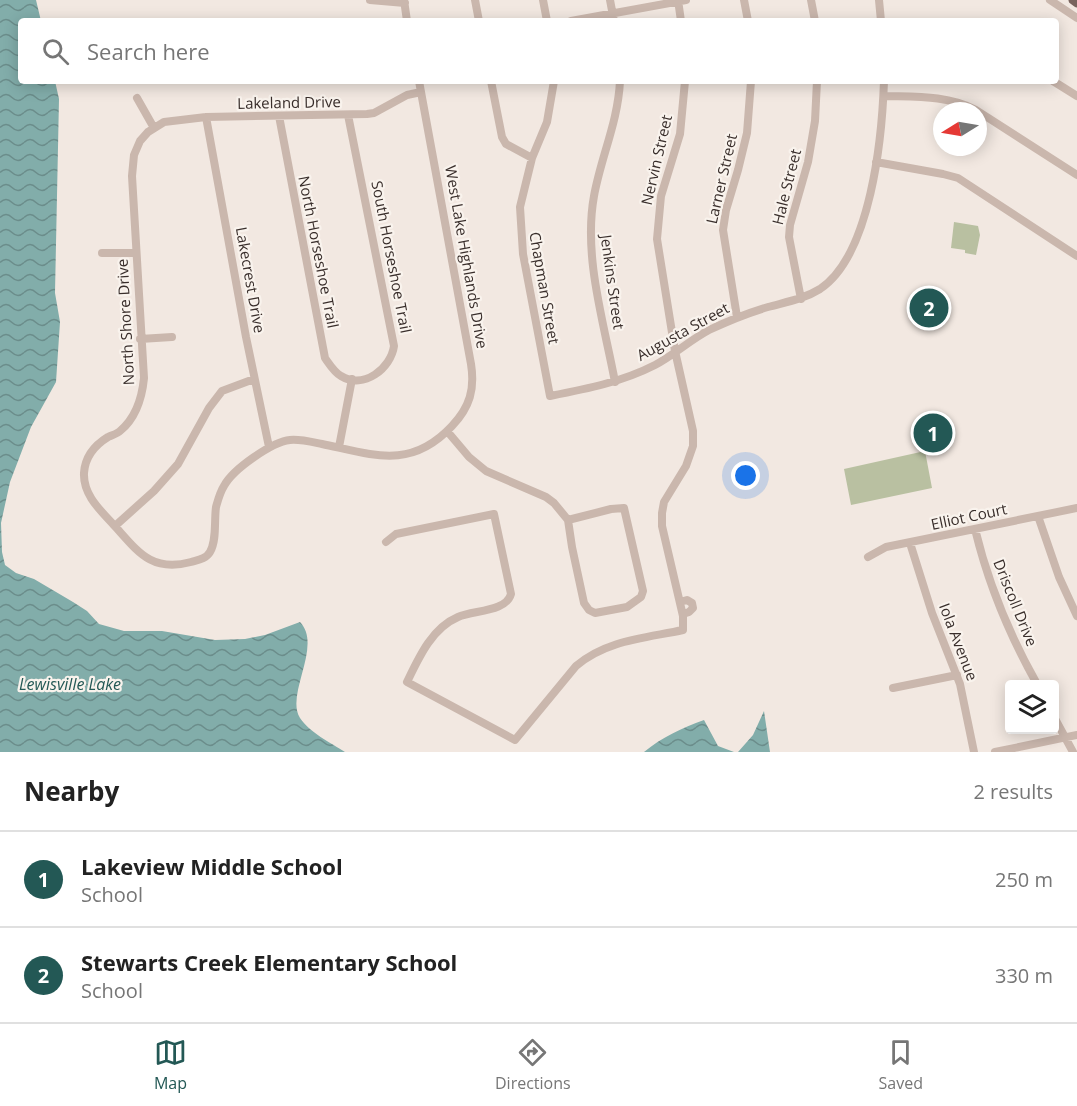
<!DOCTYPE html>
<style>
:root{--surface:#fff;--page:#f2f2f2;--text:#222;--muted:#767676;--line:#e0e0e0;--accent:#235855}
body{margin:0;font-family:"Open Sans",sans-serif;background:var(--page);color:var(--text)}
.controls{position:absolute;right:18px;bottom:18px;display:grid;overflow:hidden;border-radius:6px;box-shadow:0 3px 15px #0003}
.controls button{width:54px;height:54px;display:grid;place-items:center;padding:0;border:0;border-bottom:2px solid var(--line);background:var(--surface);color:var(--text);font:30px sans-serif}
.compass{position:absolute;left:933px;top:102px;width:54px;height:54px;border-radius:50%;background:var(--surface);box-shadow:0 3px 15px #0003;rotate:259deg}
.you{position:absolute;left:746px;top:476px;width:21px;height:21px;margin:-15px;border:4px solid #fff;border-radius:50%;background:#1a73e8;box-shadow:0 0 0 9px #1a73e833}
.badge{display:grid;place-items:center;width:39px;height:39px;border-radius:50%;background:var(--accent);color:#fff;font-size:20px;font-weight:700}
.pin{position:absolute;translate:-50% -50%;border:3px solid #fff;box-shadow:0 2px 6px #0006}
.list{margin:0;padding:0;list-style:none}
h2{display:flex;justify-content:space-between;align-items:center;height:78px;margin:0;padding:0 24px;font-size:26px}
h2 small{font-size:20px;font-weight:400;color:var(--muted)}
.list li{display:grid;grid-template-columns:39px 1fr auto;gap:18px;align-items:center;box-sizing:border-box;height:96px;padding:0 24px;border-top:2px solid var(--line)}
.list b{display:block;font-size:22px;white-space:nowrap}
.list p{margin:0;font-size:20px;white-space:nowrap;color:var(--muted)}
.list em{font-size:20px;font-style:normal;color:var(--muted)}
.icon{flex:none;width:33px;height:33px;fill:none;stroke:currentColor;stroke-width:2;stroke-linecap:round;stroke-linejoin:round}
.map{position:relative;flex:none;width:1077px;height:752px;overflow:hidden}
.search{position:absolute;background:var(--surface);box-shadow:0 3px 15px #0003;left:18px;right:18px;top:18px;height:66px;display:flex;align-items:center;gap:15px;box-sizing:border-box;padding:0 21px;border-radius:6px;color:var(--muted);font-size:22px}
.sheet{height:270px;background:var(--surface)}
nav{display:flex;justify-content:space-around;align-items:center;box-sizing:border-box;height:84px;border-top:2px solid var(--line);background:var(--surface);font-size:16px;color:var(--muted)}
nav a{display:grid;justify-items:center;gap:3px}
nav .on{color:var(--accent)}
.map>svg:first-child{display:block}
.park{fill:#b9c0a1}
.water{fill:url(#water-waves)}
.lines{fill:none;stroke-linecap:round;stroke-linejoin:round}
.minor{stroke:#cab7ad;stroke-width:8}
.major{stroke:#79645e;stroke-width:9}
.labels{text-anchor:middle;stroke-width:4.5;stroke-linejoin:round;paint-order:stroke}
.street-label{font-size:15px;fill:#392e2b;stroke:#f9f3ed}
.water-label{font-size:16px;font-style:italic;fill:#235855;stroke:#f9f3ed}
</style>
<div class="map">
<svg width="1077" height="752" viewBox="0 0 1077 752">
<defs>
<pattern id="water-waves" width="16" height="10" patternUnits="userSpaceOnUse" patternTransform="scale(1.5)"><rect width="16" height="10" fill="#82adaa"/><path d="M0 5q4-4 8 0t8 0" fill="none" stroke="#6b8d8b"/></pattern>
</defs>
<rect width="100%" height="100%" fill="#f2e8e1"/>
<path class="park" d="M954,222l24,4 2,9 -4,20 -11,-2v-3l-14,-2z
M925,451l7,37 -81,17 -7,-36z"/>
<path class="water" d="M0,0h36l5,21h-20v60h34l4,18 -4,194 5,29 -4,60 -25,45 -21,55 -9,41 1,29 3,13 11,8 18,6 39,23 14,9 12,13 25,7h38l53,9 30,-1 20,-4 35,-13c23,24 -15,72 0,96 9,14 31,25 45,34h-345z
M764,711l6,41h-32l15,-17z
M704,720l14,26 16,6h-90c18,-15 38,-24 60,-32z"/>
<g class="lines">
<path class="minor" d="M370,0l35,3
M404,0l3,21
M475,0l4,21
M543,0l4,21
M610,0l4,21
M678,0l3,21
M744,0l4,21
M811,0l4,21
M879,0l2,21
M1050,0l27,18
M571,21l115,-21
M419,81l2,11 50,272c4,25 -1,43 -19,62 -41,44 -78,29 -130,18 -10,-2 -22,-5 -32,-4 -18,2 -57,29 -66,46 -4,6 -6,14 -8,21 -2,14 1,33 -6,45 -4,7 -12,8 -19,10 -41,11 -54,-12 -79,-39 -13,-14 -29,-29 -28,-50 1,-16 11,-28 24,-36 4,-2 9,-3 12,-6 16,-13 22,-33 24,-53l-12,-202 2,-21 6,-14 8,-9 16,-10 42,-5 161,-3 7,-1 33,-18 14,-3
M491,81l11,56 4,7 26,14
M554,81l-7,41 -15,36 -12,49 3,47 27,142c36,-7 72,-14 105,-31 19,-10 35,-25 54,-35 19,-9 39,-17 59,-23 18,-5 36,-8 52,-18 51,-34 62,-151 64,-208
M1053,81l24,15
M884,96c31,1 63,-1 92,14l101,65
M137,98l17,30
M279,116l46,242c5,7 9,14 16,18 23,14 50,-8 53,-30l-46,-231
M206,117l40,220 23,110
M876,162l67,12 15,4 119,78
M102,253h34
M801,299l-12,-62 1,-12 18,-63 7,-41 2,-40
M737,317l-14,-87 3,-20 12,-40 9,-37 4,-52
M140,339l32,-2
M615,382c-11,-59 -32,-126 -21,-186 7,-39 24,-74 26,-115
M447,431l22,26 17,14 60,26 8,6 14,17
M339,447l13,-68
M624,508l19,83 -2,6 -14,10 -32,6 -6,-3 -5,-7 -12,-56 -4,-27 43,-11z
M1038,516l21,61 18,39
M115,526l39,-35 24,-27 31,-56 13,-17 32,-12
M975,529c13,54 35,107 62,155
M386,542l10,-8 98,-20 17,80c-5,18 -37,16 -53,23 -26,11 -39,40 -51,65l108,58 61,-74c30,-26 70,-28 107,-36v-14l-21,-90v-13l2,-11 22,-36 7,-20v-15l-18,-80 -18,-112 4,-43 19,-62 5,-53
M910,543l22,70 28,71 14,68
M868,557l18,-10 191,-39
M680,602l7,-2 5,3 1,5 -4,4 -6,2
M893,688l64,-13
M1054,717l19,35
M995,752l82,-17"/>
<path class="major" d="M1073,0l4,3"/>
</g>
<g class="labels">
<g class="street-label">
<text transform="translate(289 103) rotate(-1)" y="5">Lakeland Drive</text>
<text transform="translate(657 160) rotate(-77)" y="5">Nervin Street</text>
<text transform="translate(722 179) rotate(-77)" y="5">Larner Street</text>
<text transform="translate(787 187) rotate(-76)" y="5">Hale Street</text>
<text transform="translate(318 252) rotate(79)" y="5">North Horseshoe Trail</text>
<text transform="translate(391 257) rotate(79)" y="5">South Horseshoe Trail</text>
<text transform="translate(466 257) rotate(80)" y="5">West Lake Highlands Drive</text>
<text transform="translate(250 280) rotate(80)" y="5">Lakecrest Drive</text>
<text transform="translate(612 282) rotate(82)" y="5">Jenkins Street</text>
<text transform="translate(544 288) rotate(80)" y="5">Chapman Street</text>
<text transform="translate(126 322) rotate(-93)" y="5">North Shore Drive</text>
<text transform="translate(683 332) rotate(-29)" y="5">Augusta Street</text>
<text transform="translate(969 517) rotate(-12)" y="5">Elliot Court</text>
<text transform="translate(1015 603) rotate(68)" y="5">Driscoll Drive</text>
<text transform="translate(958 642) rotate(69)" y="5">Iola Avenue</text>
</g>
<g class="water-label">
<text x="70" y="690">Lewisville Lake</text>
</g>
</g>
</svg>
<div class="controls">
<button><svg class="icon" aria-label="layers" viewBox="0 0 24 24"><path d="M12 4l9 5-9 5-9-5zM3 14l9 5 9-5"/></svg></button>
</div>
<svg class="compass" viewBox="-18 -18 36 36"><path d="M0-13l5 13h-10z" fill="#e53935"/><path d="M0 13l5-13h-10z" fill="#767676"/></svg>
<div class="you"></div>
<div class="pin badge" style="left:933px;top:433px">1</div>
<div class="pin badge" style="left:929px;top:308px">2</div>
<div class="search"><svg class="icon" aria-label="search" viewBox="0 0 24 24"><circle cx="10" cy="10" r="6"/><path d="M15 15l6 6"/></svg>Search here</div>
</div>
<section class="sheet">
<h2>Nearby<small>2 results</small></h2>
<ul class="list">
<li><span class="badge">1</span><div><b>Lakeview Middle School</b><p>School</p></div><em>250 m</em></li>
<li><span class="badge">2</span><div><b>Stewarts Creek Elementary School</b><p>School</p></div><em>330 m</em></li>
</ul>
</section>
<nav>
<a class="on"><svg class="icon" aria-label="map" viewBox="0 0 24 24"><path d="M3 6l6-2 6 2 6-2v14l-6 2-6-2-6 2zM9 4v14M15 6v14"/></svg>Map</a>
<a><svg class="icon" aria-label="directions" viewBox="0 0 24 24"><path d="M12 3l9 9-9 9-9-9zM9 14v-3h6M13 9l2 2-2 2"/></svg>Directions</a>
<a><svg class="icon" aria-label="saved" viewBox="0 0 24 24"><path d="M7 4h10v16l-5-4-5 4z"/></svg>Saved</a>
</nav>
